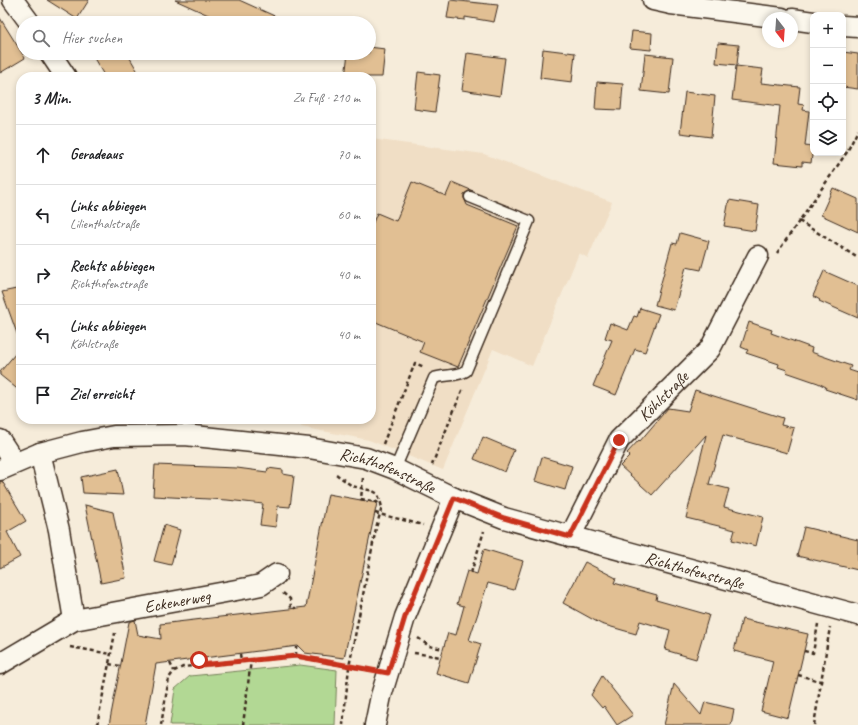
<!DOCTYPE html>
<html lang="de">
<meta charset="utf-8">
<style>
:root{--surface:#fff;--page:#f6f6f6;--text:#202124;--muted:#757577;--line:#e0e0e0}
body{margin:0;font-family:Caveat,sans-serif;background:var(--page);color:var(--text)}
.controls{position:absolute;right:12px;top:12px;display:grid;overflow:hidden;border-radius:8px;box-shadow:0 2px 6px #0003}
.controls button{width:36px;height:36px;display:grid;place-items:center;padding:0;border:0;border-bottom:1px solid var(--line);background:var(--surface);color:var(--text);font:20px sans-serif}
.compass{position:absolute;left:762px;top:12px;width:36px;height:36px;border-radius:50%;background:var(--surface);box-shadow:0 2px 6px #0003;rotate:163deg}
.stop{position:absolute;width:12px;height:12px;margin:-9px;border:3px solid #c8321e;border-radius:50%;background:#fff}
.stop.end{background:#c8321e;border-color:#fff;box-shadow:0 1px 4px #0008}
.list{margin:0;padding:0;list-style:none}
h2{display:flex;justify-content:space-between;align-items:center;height:52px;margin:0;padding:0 16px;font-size:17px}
h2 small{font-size:13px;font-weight:400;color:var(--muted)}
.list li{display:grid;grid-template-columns:26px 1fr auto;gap:12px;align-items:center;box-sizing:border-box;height:60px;padding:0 16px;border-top:1px solid var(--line)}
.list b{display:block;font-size:15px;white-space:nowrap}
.list p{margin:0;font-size:13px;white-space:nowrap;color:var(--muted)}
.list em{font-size:13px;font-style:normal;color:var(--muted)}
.icon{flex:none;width:22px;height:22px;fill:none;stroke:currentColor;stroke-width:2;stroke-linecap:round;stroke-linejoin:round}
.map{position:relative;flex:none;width:858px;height:725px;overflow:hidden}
.search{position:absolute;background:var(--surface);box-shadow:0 2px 6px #0003;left:16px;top:16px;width:360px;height:44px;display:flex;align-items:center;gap:10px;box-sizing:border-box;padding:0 14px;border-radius:22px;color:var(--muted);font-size:15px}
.panel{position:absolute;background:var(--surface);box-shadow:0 2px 6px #0003;left:16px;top:72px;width:360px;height:352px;border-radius:16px}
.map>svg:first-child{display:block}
.built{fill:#f0dec5}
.green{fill:#b2d894;stroke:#768159}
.building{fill:#e1bf93;stroke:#3b2a1e}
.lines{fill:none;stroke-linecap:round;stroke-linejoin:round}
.service-casing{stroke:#3b2a1e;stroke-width:13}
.minor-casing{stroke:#3b2a1e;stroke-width:23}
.path{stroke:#3b2a1e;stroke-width:2.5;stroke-dasharray:4 3;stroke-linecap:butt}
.service{stroke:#fbf7ec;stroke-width:10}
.minor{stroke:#fbf7ec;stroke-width:20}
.route{stroke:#c8321e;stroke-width:5}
.labels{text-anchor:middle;stroke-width:3;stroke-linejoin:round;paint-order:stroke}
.street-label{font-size:17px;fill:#3b2a1e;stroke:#fbf7ec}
</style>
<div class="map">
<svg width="858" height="725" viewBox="0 0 858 725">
<rect width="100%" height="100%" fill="#f6ecda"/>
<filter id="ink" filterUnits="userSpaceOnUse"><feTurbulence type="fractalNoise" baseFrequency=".025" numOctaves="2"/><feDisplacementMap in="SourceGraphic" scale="8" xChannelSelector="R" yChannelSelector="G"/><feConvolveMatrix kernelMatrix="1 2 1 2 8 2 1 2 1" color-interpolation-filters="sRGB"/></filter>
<g filter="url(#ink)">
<path class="built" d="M371,139l113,15 128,48 -24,56 -9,-5 -47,113 -39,-17 -50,121 -74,-30 -68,-13 3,-8h67z"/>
<path class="green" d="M300,665l37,5 -2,55h-165l5,-36 15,-13z"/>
<path class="building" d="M47,0h42l-12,19z
M175,0h64l51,23h-64z
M450,0l48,5 -4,17 -29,-5v3l-18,-2z
M0,18l25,40 -25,15z
M632,31l20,2 -1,17 -21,-2z
M718,43l21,2 -2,20 -21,-2z
M369,47l16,2 -3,28h-37l3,-24h21z
M543,49l32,4 -3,29 -32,-4z
M843,52l15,2v35l-15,-2z
M91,53h36l14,24h-36z
M467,53l38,5 -5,38 -38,-6z
M645,54l28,3 -4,37 -28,-3z
M736,66l27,3 -2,14 39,4 -2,17 6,1 -1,5 6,1 -4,35 8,1 -2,16 -9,-1v4l-28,-3 6,-57 -48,-6z
M418,72l22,3 -5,37 -21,-3z
M597,82l26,2 -2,26 -26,-1z
M685,92l30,4 -4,41 -31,-4z
M412,182l34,14 6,-14 21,9h-4l-5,3v4l3,7 51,21 -60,141 -38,-15 4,-10 -53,-22v-93l6,-14 19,8z
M833,188l25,11v33l-37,-17z
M729,200l30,5 -4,26 -31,-5z
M680,233l29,8 -8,29 -15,-3 -12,43 -19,-5 17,-62 5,1z
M824,271l34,15v32l-39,-17 1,-1 -7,-4z
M21,288v50l-2,1 -17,-47z
M640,308l19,6 -14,38 -10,-3 -19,46 -23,-9 19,-46 -7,-2 5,-15 18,7 6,-14 3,1z
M749,322l23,8 -1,3 41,15 -1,4 40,14 -2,4 9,3v27l-33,-11 1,-2 -8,-4 -32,-11 1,-2 -9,-3 1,-3 -33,-11 2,-3 -7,-3z
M21,347v45l-21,-17v-3z
M695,390l88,28 -2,7 13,3 -7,25 -64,-18 -14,49 20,5 -5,18 39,10 -7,29 -24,-6 3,-10 -49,-12 20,-83 -54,60 -32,-29 10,-10 -3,-3 12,-13 1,1 28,-33 20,3z
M483,437l31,13 -9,22 -31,-13z
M542,457l30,9 -7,24 -30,-9z
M155,465l82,3 30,4 1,-4 15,2v4l11,2 -4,31 -12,-1 -2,21 -16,-2 3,-21 -36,-4 -74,-4z
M118,469l5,26 -40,-2 -2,-16z
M0,481h2l24,40 -19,11 13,25 -20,11z
M328,494l49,9 -33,155 -39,-5 -7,-7 -142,18 -11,61h-36l20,-103 6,-2 3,15 23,4 -1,-15 146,-17z
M85,505l28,7 13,66 -25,5z
M164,525l16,5 -9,35 -17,-4z
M804,527l54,13v30l-61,-14z
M484,549l39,12 -9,29 -26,-7 -19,57 12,4 -12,39 -33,-10 12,-40 8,2 8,-29 -7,-2 10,-33 10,3z
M585,562l31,16 -2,5 43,12 -1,5 53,15 -13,44 -31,-9 5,-20 -30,-9 -4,13 -35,-10 -38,-21z
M742,619l66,15 -20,84 -27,-7 12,-50 -39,-10z
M602,676l31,39 -16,10 -13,-19 -2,2 -11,-13z
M674,684l27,31 4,-13 29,7 -3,16h-67z"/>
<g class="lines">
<defs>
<path id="service" d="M395,469l39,-91c10,-4 23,-1 32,-7l63,-150 -59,-24"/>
<g id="minor">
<path d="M13,0l17,23"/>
<path d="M653,0l18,4 111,14"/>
<path d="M792,19l21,3"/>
<path d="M843,26l15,1"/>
<path d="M50,53l16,24"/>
<path d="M0,440l15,23"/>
<path d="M40,453l19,77 15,90"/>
<path id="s1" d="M0,470l40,-17 42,-11 32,-6 71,-1 124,13 57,10 29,11 59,29 50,20 354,97"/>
<path id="s2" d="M570,537l49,-97 91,-91 48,-93"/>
<path id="s3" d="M0,664l74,-44 173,-32 14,-3 16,-11"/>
<path d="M375,725l6,-29 24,-79 49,-119"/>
</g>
</defs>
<use href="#service" class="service-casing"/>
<use href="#minor" class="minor-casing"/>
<path class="path" d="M799,221l59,37
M777,253l70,-101 11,-22
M383,444l32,-81 9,4
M432,465l31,-77
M336,474l16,12 21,5 5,3 4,13 -6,21 -27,139 -6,58
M363,478l-2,21 16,3 4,4
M375,513l48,12
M471,573l13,-42
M283,593l7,6 1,9h5
M418,638l11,8 14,3
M70,647l41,7
M804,651l9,2 5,-29
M414,653l27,4
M240,654l1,6
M296,656v-9
M199,660l1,5
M170,663l4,8
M109,664l11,2
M798,675l22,6
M97,725l18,-92
M161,725l8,-47 5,-7 9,-4 113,-11 73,14
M243,725l8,-65
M814,725l16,-98"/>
<use href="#service" class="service"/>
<use href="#minor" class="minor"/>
</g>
</g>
<g class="lines" filter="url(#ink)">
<path class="route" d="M199,660l1,5 96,-9 92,17 17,-56 49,-119 50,20 66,19 49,-97"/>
</g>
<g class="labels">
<g class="street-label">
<text dy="6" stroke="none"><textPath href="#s2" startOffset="171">Köhlstraße</textPath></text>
<text dy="6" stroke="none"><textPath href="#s1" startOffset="397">Richthofenstraße</textPath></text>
<text dy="6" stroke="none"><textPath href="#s1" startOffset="721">Richthofenstraße</textPath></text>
<text dy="6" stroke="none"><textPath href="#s3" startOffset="191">Eckenerweg</textPath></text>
</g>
</g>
</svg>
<div class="controls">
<button>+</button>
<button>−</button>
<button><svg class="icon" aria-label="locate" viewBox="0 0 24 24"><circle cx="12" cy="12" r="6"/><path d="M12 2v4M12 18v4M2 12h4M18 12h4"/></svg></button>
<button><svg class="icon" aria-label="layers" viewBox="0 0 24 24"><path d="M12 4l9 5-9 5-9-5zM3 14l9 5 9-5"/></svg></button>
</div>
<svg class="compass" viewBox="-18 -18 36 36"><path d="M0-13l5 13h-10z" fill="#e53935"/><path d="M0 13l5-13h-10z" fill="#757577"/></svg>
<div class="stop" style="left:199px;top:660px"></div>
<div class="stop end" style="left:619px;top:440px"></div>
<div class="search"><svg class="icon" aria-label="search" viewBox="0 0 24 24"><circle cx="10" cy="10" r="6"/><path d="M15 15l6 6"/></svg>Hier suchen</div>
<section class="panel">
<h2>3 Min.<small>Zu Fuß · 210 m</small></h2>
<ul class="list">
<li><svg class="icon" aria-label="ahead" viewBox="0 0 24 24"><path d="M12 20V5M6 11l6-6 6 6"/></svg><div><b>Geradeaus</b></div><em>70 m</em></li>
<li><svg class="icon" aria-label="left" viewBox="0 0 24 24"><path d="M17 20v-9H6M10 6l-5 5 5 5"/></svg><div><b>Links abbiegen</b><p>Lilienthalstraße</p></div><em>60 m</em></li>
<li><svg class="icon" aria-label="right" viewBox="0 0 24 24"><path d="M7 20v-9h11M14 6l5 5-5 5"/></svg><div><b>Rechts abbiegen</b><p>Richthofenstraße</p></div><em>40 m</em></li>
<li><svg class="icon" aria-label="left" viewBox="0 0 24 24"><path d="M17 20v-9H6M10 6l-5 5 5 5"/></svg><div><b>Links abbiegen</b><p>Köhlstraße</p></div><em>40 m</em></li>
<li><svg class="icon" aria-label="arrive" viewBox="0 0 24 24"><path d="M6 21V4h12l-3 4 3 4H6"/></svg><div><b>Ziel erreicht</b></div></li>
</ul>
</section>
</div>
